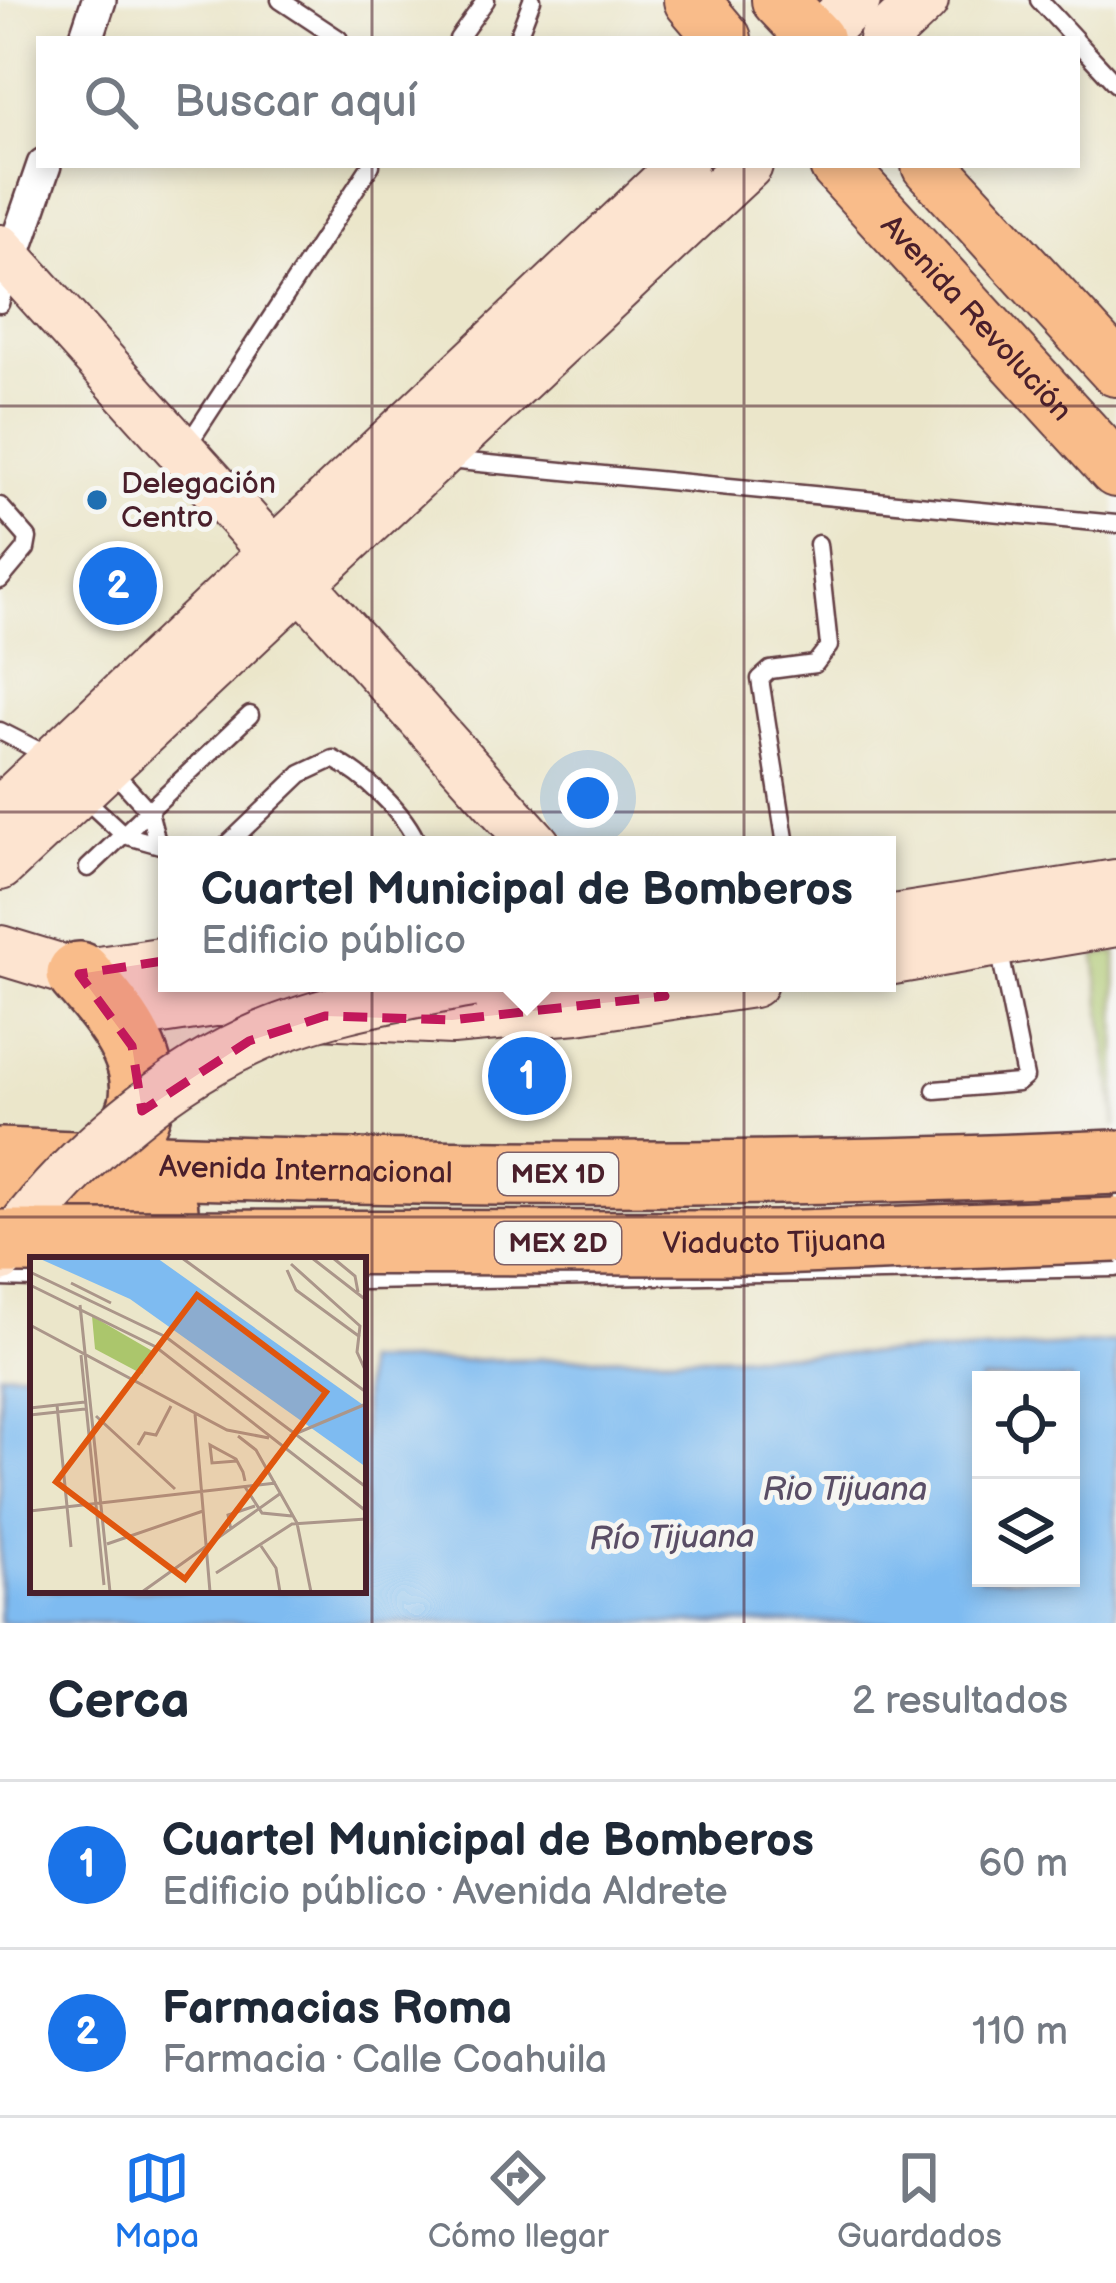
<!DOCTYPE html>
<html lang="es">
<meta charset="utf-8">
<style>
:root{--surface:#fff;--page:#f6f6f7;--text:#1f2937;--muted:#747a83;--line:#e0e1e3;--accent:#1a73e8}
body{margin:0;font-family:"Balsamiq Sans",sans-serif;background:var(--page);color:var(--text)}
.controls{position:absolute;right:36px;bottom:36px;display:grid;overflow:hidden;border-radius:0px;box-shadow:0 6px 18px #0003}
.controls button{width:108px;height:108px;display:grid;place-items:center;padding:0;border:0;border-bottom:3px solid var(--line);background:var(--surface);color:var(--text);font:60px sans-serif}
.you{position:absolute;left:588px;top:798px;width:42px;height:42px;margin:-30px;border:9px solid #fff;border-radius:50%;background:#1a73e8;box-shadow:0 0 0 18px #1a73e833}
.badge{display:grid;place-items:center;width:78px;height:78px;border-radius:50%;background:var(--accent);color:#fff;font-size:39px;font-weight:700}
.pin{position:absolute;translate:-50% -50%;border:6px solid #fff;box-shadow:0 3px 12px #0006}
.popup{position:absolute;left:158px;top:836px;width:738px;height:156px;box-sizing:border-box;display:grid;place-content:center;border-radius:0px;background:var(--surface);filter:drop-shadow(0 3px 9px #0005);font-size:39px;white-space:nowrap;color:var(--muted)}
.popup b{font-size:45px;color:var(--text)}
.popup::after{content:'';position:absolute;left:50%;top:100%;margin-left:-24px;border:24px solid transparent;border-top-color:var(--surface)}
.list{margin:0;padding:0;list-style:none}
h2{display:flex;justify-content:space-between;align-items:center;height:156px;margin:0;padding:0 48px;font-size:51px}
h2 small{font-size:39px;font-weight:400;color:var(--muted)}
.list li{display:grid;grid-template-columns:78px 1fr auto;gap:36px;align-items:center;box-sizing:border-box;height:168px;padding:0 48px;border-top:3px solid var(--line)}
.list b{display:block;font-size:45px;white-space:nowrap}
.list p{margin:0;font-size:39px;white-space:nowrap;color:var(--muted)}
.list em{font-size:39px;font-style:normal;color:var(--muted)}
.icon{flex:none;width:66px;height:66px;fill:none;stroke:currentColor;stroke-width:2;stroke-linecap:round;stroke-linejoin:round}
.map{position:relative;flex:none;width:1116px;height:1623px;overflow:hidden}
.search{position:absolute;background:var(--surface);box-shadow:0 6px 18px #0003;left:36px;right:36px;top:36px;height:132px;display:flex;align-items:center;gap:30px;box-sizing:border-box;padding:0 42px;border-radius:0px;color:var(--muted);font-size:45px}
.sheet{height:492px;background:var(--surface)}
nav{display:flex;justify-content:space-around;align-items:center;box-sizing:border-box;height:168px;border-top:3px solid var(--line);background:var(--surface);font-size:33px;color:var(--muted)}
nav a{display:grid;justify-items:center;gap:6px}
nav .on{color:var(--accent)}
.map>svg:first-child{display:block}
.green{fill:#abc66c;stroke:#7a724c;stroke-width:3}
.water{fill:#7ebbf1;stroke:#646d8e;stroke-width:3;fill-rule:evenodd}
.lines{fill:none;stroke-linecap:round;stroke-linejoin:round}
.lane-casing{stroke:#623d43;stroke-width:21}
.street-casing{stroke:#623d43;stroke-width:38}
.secondary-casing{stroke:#623d43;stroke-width:52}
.primary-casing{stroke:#623d43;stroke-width:58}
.highway-casing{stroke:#623d43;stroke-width:68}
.lane{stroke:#fff;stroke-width:16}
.street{stroke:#fff;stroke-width:33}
.secondary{stroke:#fde4d0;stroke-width:48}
.primary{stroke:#f9bc8a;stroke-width:54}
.highway{stroke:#f9bc8a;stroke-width:63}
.secondary-bridge-casing{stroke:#623d43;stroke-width:52;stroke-linecap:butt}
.highway-bridge-casing{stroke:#623d43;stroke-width:68;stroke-linecap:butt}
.secondary-bridge{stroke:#fde4d0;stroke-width:48}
.highway-bridge{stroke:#f9bc8a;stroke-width:63}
.marked{fill:#c2185b;fill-opacity:0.2;stroke:#c2185b;stroke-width:9;stroke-dasharray:24 15;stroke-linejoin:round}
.grid{fill:none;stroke:#4a1f2b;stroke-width:3;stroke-opacity:0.55}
.poi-dot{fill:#1f6fb2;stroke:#f6f6f2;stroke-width:4.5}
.labels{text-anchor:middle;stroke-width:10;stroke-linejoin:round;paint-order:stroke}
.shield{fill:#f6f6f2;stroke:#7e6067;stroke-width:3}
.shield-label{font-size:27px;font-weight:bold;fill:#4a1f2b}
.street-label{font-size:30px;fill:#4a1f2b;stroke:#f6f6f2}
.poi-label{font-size:30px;fill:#4a1f2b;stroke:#f6f6f2;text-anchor:start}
.water-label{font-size:33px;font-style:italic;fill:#5a4e66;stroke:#f6f6f2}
.inset-road{fill:none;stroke:#ab968a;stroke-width:3}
.view{fill:#e0560e;fill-opacity:0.15;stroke:#e0560e;stroke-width:6}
.inset-edge{fill:none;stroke:#4a1f2b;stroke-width:6}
</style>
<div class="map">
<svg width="1116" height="1623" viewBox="0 0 1116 1623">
<rect width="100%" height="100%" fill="#f6f6f2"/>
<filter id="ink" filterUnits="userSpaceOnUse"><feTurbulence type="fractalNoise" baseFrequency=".00833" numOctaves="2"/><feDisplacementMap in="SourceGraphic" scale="24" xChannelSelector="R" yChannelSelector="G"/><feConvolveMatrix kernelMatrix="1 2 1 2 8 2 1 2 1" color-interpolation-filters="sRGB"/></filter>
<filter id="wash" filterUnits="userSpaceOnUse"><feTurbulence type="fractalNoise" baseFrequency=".004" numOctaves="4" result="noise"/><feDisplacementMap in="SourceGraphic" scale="48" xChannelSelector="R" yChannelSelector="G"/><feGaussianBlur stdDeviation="2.7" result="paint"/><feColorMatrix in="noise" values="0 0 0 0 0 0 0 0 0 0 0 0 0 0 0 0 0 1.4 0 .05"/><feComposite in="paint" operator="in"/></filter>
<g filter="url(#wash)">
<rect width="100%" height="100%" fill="#ebe6ca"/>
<path class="green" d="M1116,952v175l-21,-172z"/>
<path class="water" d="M1116,1342v281h-1116v-250l33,-1v218h330v-228l591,-10zM981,1380h90v198h-90z"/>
</g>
<g filter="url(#ink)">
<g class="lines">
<defs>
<path id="lane" d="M280,0l59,39
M1039,0l36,39
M458,39l28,-39
M517,39l15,-39
M1077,42l39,42
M0,304l9,-34
M185,449l186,-284
M448,460l668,64
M0,506l28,32 -2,11 -26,31
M0,731l53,27
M111,769l38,42 8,31
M83,797l41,38 43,12
M227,845l74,-71 32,-15c31,16 72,53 85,86
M786,845l-26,-166 10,-9 45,-6 14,-18 -11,-102
M88,868l162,-153
M935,1090l83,-7 7,-6 -27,-134
M0,1278l33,1
M363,1281l753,-13"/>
<path id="street" d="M86,39l13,-39
M11,261l33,-96"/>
<path id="secondary" d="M816,39l40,-39
M883,39l41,-39
M0,249l536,596
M0,811l683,-646
M0,866l748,-701
M887,920l229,-36
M0,950l79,24 69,38 73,-11 52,11 179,8 125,-11 176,-26
M887,961l229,-39
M79,974l88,-13"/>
<g id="primary">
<path d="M691,0l33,39"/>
<path d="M779,0l37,39"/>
<path id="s1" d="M837,165l279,305"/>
<path d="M929,165l187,204"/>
</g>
<g id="highway">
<path d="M79,974c48,55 97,115 33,178"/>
<path id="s2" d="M0,1160c372,16 744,19 1116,2"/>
<path d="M0,1206l166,3"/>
</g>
</defs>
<use href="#lane" class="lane-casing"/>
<use href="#street" class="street-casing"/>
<use href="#secondary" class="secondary-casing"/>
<use href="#primary" class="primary-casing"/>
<use href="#highway" class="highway-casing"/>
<use href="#lane" class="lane"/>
<use href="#street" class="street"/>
<use href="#secondary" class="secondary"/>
<use href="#primary" class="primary"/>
<use href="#highway" class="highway"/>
<defs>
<path id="secondary-bridge" d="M0,1258c58,-86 154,-172 248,-216 69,-33 149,-45 223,-59"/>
<g id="highway-bridge">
<path id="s3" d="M0,1242l775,1 341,-13"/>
</g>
</defs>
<use href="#secondary-bridge" class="secondary-bridge-casing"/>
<use href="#highway-bridge" class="highway-bridge-casing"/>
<use href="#secondary-bridge" class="secondary-bridge"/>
<use href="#highway-bridge" class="highway-bridge"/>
</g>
</g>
<path class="marked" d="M607,926l58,70 -213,24 -127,-4 -76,25 -107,70 -10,-65 -53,-72 84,-13 253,-9z"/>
<path class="grid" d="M372,0v39M744,0v39M372,165v1458M744,165v1458M0,406h1116M0,812h1116M0,1217h1116"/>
<circle class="poi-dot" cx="97" cy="500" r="12"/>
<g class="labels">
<g class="shield">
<rect x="498" y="1153" width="120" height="42" rx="9"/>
<rect x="495" y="1222" width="126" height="42" rx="9"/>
</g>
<g class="shield-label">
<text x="558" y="1183">MEX 1D</text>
<text x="558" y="1252">MEX 2D</text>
</g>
<g class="street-label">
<text dy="10" stroke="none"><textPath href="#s1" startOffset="207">Avenida Revolución</textPath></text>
<text dy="10" stroke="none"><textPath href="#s2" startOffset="306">Avenida Internacional</textPath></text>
<text dy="10" stroke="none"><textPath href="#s3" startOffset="774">Viaducto Tijuana</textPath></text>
</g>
<g class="poi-label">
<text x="121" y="493">Delegación<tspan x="121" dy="34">Centro</tspan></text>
</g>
<g class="water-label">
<text x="845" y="1500">Rio Tijuana</text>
<text transform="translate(672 1536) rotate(-1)" y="12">Río Tijuana</text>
</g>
</g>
<g transform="translate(30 1257)">
<rect width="336" height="336" fill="#ebe6ca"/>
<path d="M62,59l62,36 -12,22 -47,-25z" fill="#abc66c"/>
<path d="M8,1h119l209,149v60l-236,-168z" fill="#7ebbf1"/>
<path class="inset-road" d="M152,1l184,134M282,1l54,42M303,1l22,18 3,16M261,7l69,62 -3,26 9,20M257,13l9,20 64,47M0,15l136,65 200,150M41,26l40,20M0,28l126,62 210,164M50,48l30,287M0,68l197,105 42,8M51,98l23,230M27,148l14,142M0,151l55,-6M165,157l15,178M0,158l55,-6M66,159l79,73M208,179l18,14 41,73 14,69M260,179l76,-32M108,188l7,-12 11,2 15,-29M207,204l-25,2 -2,-18 26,14 7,13 2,9M215,230l17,26 30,3M0,254l246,-28M201,273l-3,-15 27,-9M77,287l96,-33M231,289l15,22 4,24M186,316l76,-49 74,-5M112,335l139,-99"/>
<path class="view" d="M167,38l129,97 -141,187 -129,-97z"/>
<rect width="336" height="336" class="inset-edge"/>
</g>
</svg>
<div class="controls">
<button><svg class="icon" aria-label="locate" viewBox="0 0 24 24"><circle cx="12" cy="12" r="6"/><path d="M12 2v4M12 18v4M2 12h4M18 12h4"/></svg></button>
<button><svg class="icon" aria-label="layers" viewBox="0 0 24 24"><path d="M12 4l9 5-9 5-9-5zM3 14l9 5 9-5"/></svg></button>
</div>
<div class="you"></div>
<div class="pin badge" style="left:527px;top:1076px">1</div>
<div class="popup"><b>Cuartel Municipal de Bomberos</b>Edificio público</div>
<div class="pin badge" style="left:118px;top:586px">2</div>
<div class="search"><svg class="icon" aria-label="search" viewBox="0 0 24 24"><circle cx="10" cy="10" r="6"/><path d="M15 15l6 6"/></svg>Buscar aquí</div>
</div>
<section class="sheet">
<h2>Cerca<small>2 resultados</small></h2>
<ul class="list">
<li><span class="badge">1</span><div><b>Cuartel Municipal de Bomberos</b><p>Edificio público · Avenida Aldrete</p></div><em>60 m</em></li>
<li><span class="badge">2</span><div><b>Farmacias Roma</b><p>Farmacia · Calle Coahuila</p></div><em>110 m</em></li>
</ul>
</section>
<nav>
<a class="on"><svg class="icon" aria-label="map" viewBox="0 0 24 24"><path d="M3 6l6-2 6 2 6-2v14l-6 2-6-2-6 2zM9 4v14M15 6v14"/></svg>Mapa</a>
<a><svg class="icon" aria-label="directions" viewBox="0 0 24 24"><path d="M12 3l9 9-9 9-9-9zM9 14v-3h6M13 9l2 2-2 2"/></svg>Cómo llegar</a>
<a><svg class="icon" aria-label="saved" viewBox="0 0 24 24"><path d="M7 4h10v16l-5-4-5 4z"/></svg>Guardados</a>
</nav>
